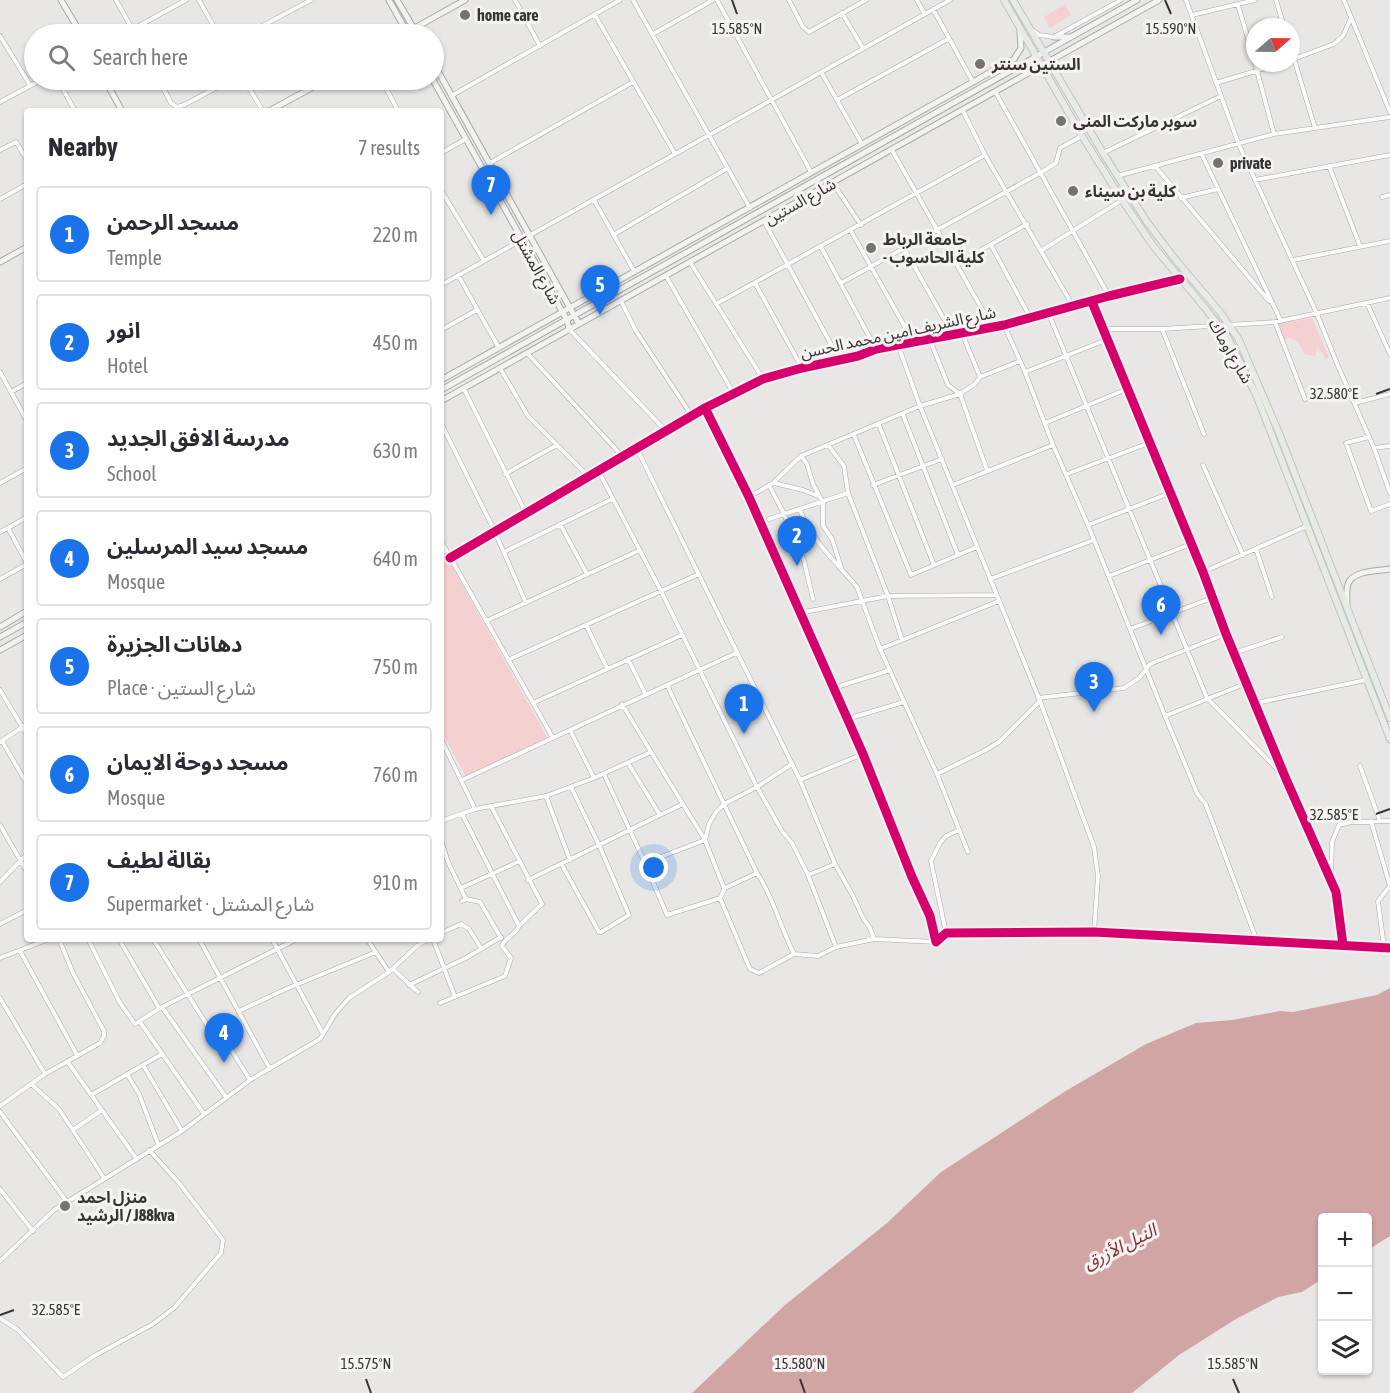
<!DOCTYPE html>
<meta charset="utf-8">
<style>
:root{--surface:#fff;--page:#f7f7f7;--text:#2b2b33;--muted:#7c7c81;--line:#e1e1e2;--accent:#1a73e8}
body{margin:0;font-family:"Asap Condensed","Noto Sans Arabic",sans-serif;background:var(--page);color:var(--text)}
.controls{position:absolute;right:18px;bottom:18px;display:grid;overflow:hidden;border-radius:6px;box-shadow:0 2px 4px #0004}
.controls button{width:54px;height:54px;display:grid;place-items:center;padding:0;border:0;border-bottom:2px solid var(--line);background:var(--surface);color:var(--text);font:30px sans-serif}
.compass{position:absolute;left:1246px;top:18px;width:54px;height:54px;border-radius:50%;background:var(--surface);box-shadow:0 2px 4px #0004;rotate:70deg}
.you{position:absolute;left:654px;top:868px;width:21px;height:21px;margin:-15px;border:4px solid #fff;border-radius:50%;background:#1a73e8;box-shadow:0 0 0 9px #1a73e833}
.badge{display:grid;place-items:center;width:39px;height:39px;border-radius:50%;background:var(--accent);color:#fff;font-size:20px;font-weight:700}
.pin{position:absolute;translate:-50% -50px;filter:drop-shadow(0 2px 3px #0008)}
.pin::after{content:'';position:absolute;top:32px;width:21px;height:18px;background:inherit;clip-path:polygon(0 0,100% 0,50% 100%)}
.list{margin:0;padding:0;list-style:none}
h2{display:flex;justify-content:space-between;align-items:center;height:78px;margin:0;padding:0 24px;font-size:26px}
h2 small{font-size:20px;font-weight:400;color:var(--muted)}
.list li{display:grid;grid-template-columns:39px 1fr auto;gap:18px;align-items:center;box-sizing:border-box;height:96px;margin:0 12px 12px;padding:0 12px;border:2px solid var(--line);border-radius:6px}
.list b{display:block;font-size:22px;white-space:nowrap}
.list p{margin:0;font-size:20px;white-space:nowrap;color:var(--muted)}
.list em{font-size:20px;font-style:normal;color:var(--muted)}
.icon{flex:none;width:33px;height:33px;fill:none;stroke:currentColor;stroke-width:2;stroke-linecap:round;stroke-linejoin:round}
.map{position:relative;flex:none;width:1390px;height:1393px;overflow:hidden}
.search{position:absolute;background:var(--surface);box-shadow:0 2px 4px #0004;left:24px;top:24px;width:420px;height:66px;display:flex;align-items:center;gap:15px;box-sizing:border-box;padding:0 21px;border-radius:33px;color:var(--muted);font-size:22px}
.panel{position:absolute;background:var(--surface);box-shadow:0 2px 4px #0004;left:24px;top:108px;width:420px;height:834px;border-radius:6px}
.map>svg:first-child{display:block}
.green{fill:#f4d1d0}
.water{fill:#d2a5a5}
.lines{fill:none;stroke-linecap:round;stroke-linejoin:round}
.street-casing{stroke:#aaa8a7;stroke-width:5}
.secondary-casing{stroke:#aaa8a7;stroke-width:7}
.primary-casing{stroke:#c3c2c2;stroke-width:8}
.street{stroke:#fcfbfb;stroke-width:4}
.secondary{stroke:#f1f3f0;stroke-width:5}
.primary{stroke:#e6ebe4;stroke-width:6}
.cycleway-casing{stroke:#f8f3f3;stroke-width:13}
.cycleway{stroke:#d6006c;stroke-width:9}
.ticks{fill:none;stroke:#363434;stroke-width:2}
.poi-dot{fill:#757372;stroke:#f8f3f3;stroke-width:2}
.labels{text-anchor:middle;stroke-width:6;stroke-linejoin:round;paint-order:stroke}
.poi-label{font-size:16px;font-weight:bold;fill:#363434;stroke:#f8f3f3;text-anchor:start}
.street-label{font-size:16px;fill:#363434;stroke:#f8f3f3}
.water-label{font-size:18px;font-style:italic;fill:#803236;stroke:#f8f3f3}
.ticks-label{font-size:15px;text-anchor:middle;fill:#363434;stroke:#f8f3f3;stroke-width:6;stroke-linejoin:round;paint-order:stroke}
</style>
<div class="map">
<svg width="1390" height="1393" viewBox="0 0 1390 1393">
<rect width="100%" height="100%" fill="#e9e7e6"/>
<path class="green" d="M1065,4l6,11 -21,13 -6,-11z
M1312,318l17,39 -3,2 -8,-12 -3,9 -11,-2c-3,-10 -8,-18 -20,-15l-6,-15z
M448,559l101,182 -82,38 -26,-49v-166z"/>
<path class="water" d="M1390,988v248l-22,14v-32h-46v61l-20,13 -24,5 -42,22 -57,36 -47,38h-440l93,-88 102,-82 54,-51 123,-80 82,-48 50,-21 36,-3 48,-9 13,1 84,-17z"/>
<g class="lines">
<defs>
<path id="street" d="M116,0l19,34
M199,0l19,34
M515,0l25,46
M633,0l117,208
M717,0l94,172
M789,0l14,27 6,5 57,-32
M917,0l7,13
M1186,0l53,145 78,169 21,52 36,82 16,45
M1276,0l8,27
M1344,0l46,112
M1238,5l17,57
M933,9l40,73
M842,13l21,35
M595,15l80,139
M1192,15l63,-15
M1034,31l5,4 15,2 67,-37
M124,34l62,-34
M247,34l64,-34
M653,34l60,-34
M0,36l30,49
M1291,49l24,79
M1291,60l43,-16 9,-8 8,-18
M1255,63l19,71
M821,72l41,72
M58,80l17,31
M159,80l12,23 6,4 7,-2 47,-25
M244,80l19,31
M382,80l16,31
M1216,83l66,-20
M996,93l113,203
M451,96l169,-96
M837,100l111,-61
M0,102l41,-22
M963,111l22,44 88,151
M0,150l16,-8 11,18
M892,150l100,177
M441,153l25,-14
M1103,153l118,-57
M1202,155l79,166
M490,163l143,-81
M1155,166l114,135
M1329,166l31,80
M1117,176l157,-42 116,-17
M1255,180l135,-25
M833,183l28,42
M441,190l43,71 -43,24
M1382,197l8,-2
M1181,198l37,-9
M0,199l27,-15
M594,200l40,71
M764,221l75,138
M851,231l63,112
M613,235l115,-67
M991,245l39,72
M821,247l55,102
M904,248l49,87
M1042,250l80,-50
M1293,260l97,-19
M484,261l466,-261
M690,262l73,117
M956,264l71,-40
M458,275l41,73
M666,276l68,118
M755,283l47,85
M841,283l199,-110 16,-10 4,-15 22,-12
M621,301l15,30 56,85
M1092,302l111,270 23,62 60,145 50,113 7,53
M1367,303l23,51
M716,304l269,-149
M1048,312l159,386 77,78
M1275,322l30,77
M1004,325l21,47 28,73 35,80 77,191 32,77 9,12 51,136
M569,329l97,102
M1103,329h59l113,-7 115,-24
M1162,329l42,105
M441,330l36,-20
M962,333l18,44
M930,340l18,45 12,9 15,-10 5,-7 40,-16
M898,345l22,61 120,295 54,146 4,29 -4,56
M527,353l96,104
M500,368l28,48 60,60
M0,372l27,49
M1025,372l81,-32
M464,389l62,124
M11,392l16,-9
M1355,403l35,-9
M705,408l44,89 114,257 49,123 18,39 6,26 10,-9 148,-1 296,16
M903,415l55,140
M441,423l54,109 31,71
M1045,423l82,-34
M879,425l55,140
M854,435l57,140 66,-28
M1369,437l-23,6 25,68 19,-7
M828,445l16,21 4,27 40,103 14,44
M1374,448l16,-2
M637,449l163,331 35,84 18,32 10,22 7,10 4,11 62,3
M801,456l6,8 6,20 10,19v23l9,13 10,31 15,17 23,62
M1203,465l40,90
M598,470l63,121 96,196 25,44 10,12 16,32 28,72
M505,474l52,-29
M1067,474l82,-31
M0,483l27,-15
M774,483l29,7 15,6
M769,485l15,29 20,47 9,38
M873,485l69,-26
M953,485l100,-40
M749,497l24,-14 28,-27 119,-50 40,-12 27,76
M800,510c9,24 25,41 42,60
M769,519l79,-26
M560,524l27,50
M1088,525l82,-32
M8,528l19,-11
M0,532l8,-4 19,35
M441,541l112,197
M1256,549l16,48
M504,552l108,-53
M441,553l5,-3
M450,558l255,-150 58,-29 39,-11 56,-12 18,-7 128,-24 105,-29 71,-17
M1203,572l104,-46
M1109,576l82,-32
M0,579l27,-15
M990,579l104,-39
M799,613l89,-17 109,-1
M486,621l152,-70
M586,625l21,43
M1130,629l82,-31
M1234,653l48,-16
M628,659l18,36
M508,660l191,-86
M667,685l90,188c17,25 23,54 37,81l24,2 18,-9 38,-8
M834,688l56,-18
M0,690l27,45
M1038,698l86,-10 15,-10 11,-14 76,-30
M533,703l149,-68
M1256,703l110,-23
M1165,716l82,-33
M847,719l57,-17
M570,730l24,48
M441,739l34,70
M2,741l25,43
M0,742l27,-18
M651,752l54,88 19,48
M1360,766l20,55
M604,774l41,89 60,-23 4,-16 7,-12 8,-8 33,-17 35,-23
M937,774l47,-23 15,-9 41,-41
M462,780l274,-127
M800,780l63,-26
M546,796l24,64
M462,814l57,112 23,-22 -51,-98
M660,815l23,-11
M441,821l34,-12 71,-13 48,-18 57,-26 -29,-48
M1371,821l19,65 -12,15 6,46
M0,825l27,47
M441,840l7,22 18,37 -4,2
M968,852l-31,-78 -57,-125 119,-48
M645,863l22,52 53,-17 5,-10 32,-15
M562,865l37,67h2l28,-17 -30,-70 -28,-58
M808,875l27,-11
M1331,878l1,-36 7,-17 12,-3 39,-1
M528,880l132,-65 -32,-52
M0,882l27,-28
M461,888l59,-27
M720,898l30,71 9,4 35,-19
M466,899l14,3 21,36
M0,924l27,-14
M441,933l20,-9 8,5 12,19
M946,933l-15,-72 9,-18 6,-7 13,-6
M88,939l32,64 15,21 27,-17 135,-68
M119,939l40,69
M153,939l57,91 5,8 12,5 23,37
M199,939l71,130
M272,939l51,95
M367,939l22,33
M433,939l22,58
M20,951l57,104
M0,958l49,-19
M393,969l25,23
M409,985l57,-27 35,-21
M0,998l45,76
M440,1003l65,-27 6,-18 -9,-12c3,-9 12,-9 17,-20
M162,1007l64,90
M239,1011l47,-22 90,-37
M140,1022l64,92
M67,1061l69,97
M143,1065l39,66
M127,1074l12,20 19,50
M31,1084l28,25 45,69
M91,1095l71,-41
M0,1106l45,-32 55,-31 4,-7v-5l-31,-58 -14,-34
M0,1112l67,90
M73,1130l29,-20
M0,1189l33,42
M0,1261l54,-51 128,-79 68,-51 70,-41 15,-25 14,-16 40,-26 28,-26 11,-7
M0,1318l18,12 45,47 31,-21 59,-32 21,-16 47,-55 2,-13 -44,-57 -30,-33"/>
<path id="secondary" d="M61,0l20,34
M389,0l19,34
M397,0l20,34
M404,34l61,-34
M1054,37h15
M434,64l145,260
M105,80l17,31
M433,80l134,240 2,9
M269,111l57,-31
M0,262l27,-15
M441,380l573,-321 7,-11 -1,-17
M441,390l696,-390
M441,401l718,-401
M1347,605c0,-6 -1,-14 1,-21 5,-14 30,-13 42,-15
M0,627l27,-16
M0,637l27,-15
M0,650l27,-15"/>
<path id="primary" d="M1004,0l78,136 40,64 32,47 51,61 22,28 30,61 133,342
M1013,0l90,153 44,69 28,37 45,53 19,28 40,93 111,285"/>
</defs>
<use href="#street" class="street-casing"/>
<use href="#secondary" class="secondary-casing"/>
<use href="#primary" class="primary-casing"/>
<use href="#street" class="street"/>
<use href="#secondary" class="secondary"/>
<use href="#primary" class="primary"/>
<defs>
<path id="cycleway" d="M1092,302l111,270 23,62 60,145 50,113 7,53
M705,408l44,89 114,257 49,123 18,39 6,26 10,-9 148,-1 296,16
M450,558l255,-150 58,-29 39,-11 56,-12 18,-7 128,-24 105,-29 71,-17"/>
</defs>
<use href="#cycleway" class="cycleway-casing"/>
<use href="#cycleway" class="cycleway"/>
</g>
<path class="ticks" d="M732,0l5,14M1165,0l6,14M1376,394l14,-5M1376,814l14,-5M0,1315l14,-5M366,1379l5,14M800,1379l5,14M1233,1379l6,14"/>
<g class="poi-dot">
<circle cx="465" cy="15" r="6"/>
<circle cx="980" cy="64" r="6"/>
<circle cx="1061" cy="121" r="6"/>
<circle cx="1218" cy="163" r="6"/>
<circle cx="1073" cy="191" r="6"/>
<circle cx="871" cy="248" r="6"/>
<circle cx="65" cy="1206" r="6"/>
</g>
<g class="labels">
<g class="poi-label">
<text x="477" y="21">home care</text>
<text x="992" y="70">الستين سنتر</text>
<text x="1073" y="127">سوبر ماركت المنى</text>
<text x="1230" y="169">private</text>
<text x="1085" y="197">كلية بن سيناء</text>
<text x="883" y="245">جامعة الرباط<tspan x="883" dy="18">- كلية الحاسوب</tspan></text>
<text x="77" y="1203">منزل احمد<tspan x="77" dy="18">الرشيد / J88kva</tspan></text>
</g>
<g class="street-label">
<text transform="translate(800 201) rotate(-29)" y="6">شارع الستين</text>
<text transform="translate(537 267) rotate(61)" y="6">شارع المشتل</text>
<text transform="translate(898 332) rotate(-12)" y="6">شارع الشريف امين محمد الحسن</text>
<text transform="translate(1231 351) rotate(60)" y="6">شارع اوماك</text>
</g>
<g class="water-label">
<text transform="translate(1120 1247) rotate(-27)" y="6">النيل الأزرق</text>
</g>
</g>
<g class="ticks-label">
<text x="737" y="34">15.585°N</text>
<text x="1171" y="34">15.590°N</text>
<text x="1334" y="399">32.580°E</text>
<text x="1334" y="820">32.585°E</text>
<text x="56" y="1315">32.585°E</text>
<text x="366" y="1369">15.575°N</text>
<text x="800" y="1369">15.580°N</text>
<text x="1233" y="1369">15.585°N</text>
</g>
</svg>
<div class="controls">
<button>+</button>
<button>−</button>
<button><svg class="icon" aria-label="layers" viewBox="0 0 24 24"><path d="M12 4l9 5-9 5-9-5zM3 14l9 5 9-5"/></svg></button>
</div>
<svg class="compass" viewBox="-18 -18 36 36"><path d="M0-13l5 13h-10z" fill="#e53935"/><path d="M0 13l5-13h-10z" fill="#7c7c81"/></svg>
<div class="you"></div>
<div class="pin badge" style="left:744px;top:734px">1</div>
<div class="pin badge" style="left:797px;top:566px">2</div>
<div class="pin badge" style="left:1094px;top:712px">3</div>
<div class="pin badge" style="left:224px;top:1063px">4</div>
<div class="pin badge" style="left:600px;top:315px">5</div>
<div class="pin badge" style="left:1161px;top:635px">6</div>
<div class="pin badge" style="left:491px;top:215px">7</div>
<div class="search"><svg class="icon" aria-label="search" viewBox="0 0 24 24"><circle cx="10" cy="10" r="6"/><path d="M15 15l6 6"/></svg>Search here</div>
<section class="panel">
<h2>Nearby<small>7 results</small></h2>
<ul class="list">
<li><span class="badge">1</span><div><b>مسجد الرحمن</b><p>Temple</p></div><em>220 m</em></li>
<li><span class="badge">2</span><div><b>انور</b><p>Hotel</p></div><em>450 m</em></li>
<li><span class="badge">3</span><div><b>مدرسة الافق الجديد</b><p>School</p></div><em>630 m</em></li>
<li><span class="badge">4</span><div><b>مسجد سيد المرسلين</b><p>Mosque</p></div><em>640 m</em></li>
<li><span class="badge">5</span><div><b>دهانات الجزيرة</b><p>Place · شارع الستين</p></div><em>750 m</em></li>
<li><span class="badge">6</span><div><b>مسجد دوحة الايمان</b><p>Mosque</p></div><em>760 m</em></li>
<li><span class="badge">7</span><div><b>بقالة لطيف</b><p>Supermarket · شارع المشتل</p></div><em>910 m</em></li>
</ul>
</section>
</div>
